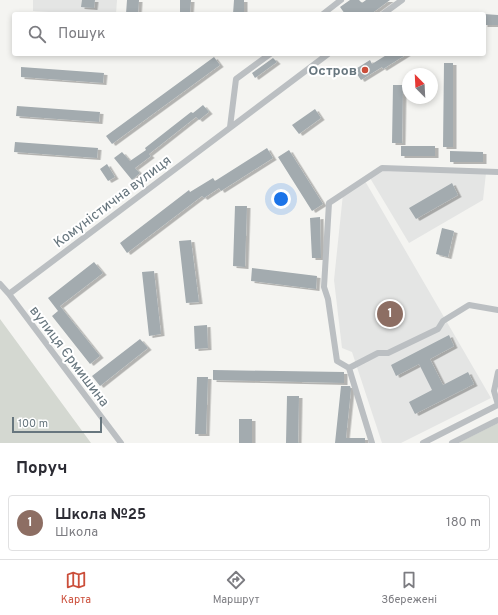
<!DOCTYPE html>
<html lang="uk">
<meta charset="utf-8">
<style>
:root{--surface:#fff;--page:#f2f2f3;--text:#2b2b33;--muted:#7c7c81;--line:#e1e1e2;--accent:#cb4e3a}
body{margin:0;font-family:Overpass,sans-serif;background:var(--page);color:var(--text)}
.compass{position:absolute;left:402px;top:68px;width:36px;height:36px;border-radius:50%;background:var(--surface);box-shadow:0 2px 6px #0003;rotate:336deg}
.scale{position:absolute;left:12px;bottom:10px;width:90px;box-sizing:border-box;padding-left:4px;border:2px solid #67767e;border-top:0;font-size:11px;line-height:14px;white-space:nowrap;color:#67767e;-webkit-text-stroke:3px #fff;paint-order:stroke}
.you{position:absolute;left:281px;top:199px;width:14px;height:14px;margin:-10px;border:3px solid #fff;border-radius:50%;background:#1a73e8;box-shadow:0 0 0 6px #1a73e833}
.badge{display:grid;place-items:center;width:26px;height:26px;border-radius:50%;background:var(--accent);color:#fff;font-size:13px;font-weight:700}
.pin{position:absolute;translate:-50% -50%;border:2px solid #fff;box-shadow:0 1px 4px #0006}
.list{margin:0;padding:0;list-style:none}
h2{display:flex;justify-content:space-between;align-items:center;height:52px;margin:0;padding:0 16px;font-size:17px}
h2 small{font-size:13px;font-weight:400;color:var(--muted)}
.list li{display:grid;grid-template-columns:26px 1fr auto;gap:12px;align-items:center;box-sizing:border-box;height:56px;margin:0 8px 8px;padding:0 8px;border:1px solid var(--line);border-radius:4px}
.list b{display:block;font-size:15px;white-space:nowrap}
.list p{margin:0;font-size:13px;white-space:nowrap;color:var(--muted)}
.list em{font-size:13px;font-style:normal;color:var(--muted)}
.icon{flex:none;width:22px;height:22px;fill:none;stroke:currentColor;stroke-width:2;stroke-linecap:round;stroke-linejoin:round}
.map{position:relative;flex:none;width:498px;height:443px;overflow:hidden}
.search{position:absolute;background:var(--surface);box-shadow:0 2px 6px #0003;left:12px;right:12px;top:12px;height:44px;display:flex;align-items:center;gap:10px;box-sizing:border-box;padding:0 14px;border-radius:4px;color:var(--muted);font-size:15px}
.sheet{height:116px;background:var(--surface)}
nav{display:flex;justify-content:space-around;align-items:center;box-sizing:border-box;height:56px;border-top:1px solid var(--line);background:var(--surface);font-size:11px;color:var(--muted)}
nav a{display:grid;justify-items:center;gap:2px}
nav .on{color:var(--accent)}
.map>svg:first-child{display:block}
.built{fill:#e4e5e4}
.green{fill:#d4d8d1}
.building{fill:#a3abaf;filter:url(#shadow)}
.lines{fill:none;stroke-linecap:round;stroke-linejoin:round}
.minor{stroke:#bbbfc2;stroke-width:6}
.poi-dot{fill:#cb4e3a;stroke:#fff;stroke-width:1.5}
.labels{text-anchor:middle;stroke-width:4;stroke-linejoin:round;paint-order:stroke}
.poi-label{font-size:14px;font-weight:bold;fill:#67767e;stroke:#fff;text-anchor:end}
.street-label{font-size:14px;fill:#67767e;stroke:#fff}
</style>
<div class="map">
<svg width="498" height="443" viewBox="0 0 498 443">
<defs>
<filter id="shadow"><feDropShadow dx="3.5" dy="2" stdDeviation="0" flood-color="#0004"/></filter>
</defs>
<rect width="100%" height="100%" fill="#f4f4f1"/>
<path class="built" d="M33,0h84l-1,14h-37l-46,-3z
M382,170l104,3 -3,27 -74,43 -39,-65z
M365,181l126,217 -90,45h-19l-30,-91 -10,-4 -8,-68 9,-86z"/>
<path class="green" d="M0,319l91,124h-91z
M498,423v20h-40z"/>
<path class="building" d="M82,0h13l-1,8 -13,-1z
M127,0h12l-1,14h-12z
M180,0h11l-1,14h-10z
M234,0h10v14h-11z
M350,0h9l3,3 4,-3h24l-19,14h-26l-5,-7z
M484,14l14,1v10h-14z
M388,54h19l-24,15 -1,-2 -21,13 -7,-10 16,-10 2,4z
M214,57l6,8 -108,79 -6,-8z
M273,58l4,4 -22,16 -3,-5z
M444,63h9v84h-10z
M21,67l83,6 -1,10 -82,-6z
M393,85h10l-1,58h-10z
M203,105l6,7 -10,8 -3,-3 -47,37 2,2 -16,12 5,5 -8,7 -18,-22 8,-6 8,9 16,-11 -1,-2 46,-36 2,1z
M17,106l83,6 -1,10 -83,-6z
M315,109l6,9 -22,16 -7,-9z
M15,142l83,6 -1,10 -83,-6z
M401,146h34v10h-34z
M267,148l6,10 -52,33 -2,-3 -15,10 -2,-2 -75,57 -7,-10 69,-53 1,2 23,-14 2,3z
M289,150l34,54 -11,7 -34,-54z
M450,151l33,1v10h-33z
M107,164l8,13 -7,4 -8,-12z
M452,183l6,12 -42,24 -7,-11z
M235,206h12l-2,61 -12,-1z
M320,217l1,41h-9l-2,-40z
M442,228l12,3 -6,26 -12,-3z
M191,240l8,62 -13,1 -7,-62z
M94,262l9,11 -43,33 40,50 -10,8 -38,-48 6,-5 -10,-13z
M252,268l65,8 -1,13 -65,-8z
M154,271l7,63 -12,2 -7,-64z
M207,325l1,23 -13,1 -1,-23z
M449,335l5,11 -24,13 13,26 25,-13 6,12 -59,30 -6,-12 23,-12 -13,-26 -23,12 -5,-11z
M140,339l8,9 -48,38 -8,-10z
M213,370l131,2v11l-131,-3z
M197,377h11l-2,57h-11z
M341,386h9l1,3 -5,49h19v5h-30z
M287,396h12l-1,47h-12z
M239,419h13v24h-13z"/>
<g class="lines">
<path class="minor" d="M323,14l18,-14
M383,14l19,-14
M230,127l6,-48 34,-25
M0,284l9,10 112,149
M9,294l319,-240
M349,368l29,-15h10l50,-24 5,-8 26,-16 29,5
M372,443l-23,-75 -12,-7 -9,-62 -4,-12 5,-84 53,-35 116,4
M423,443l75,-38 -4,-14 4,-19
M452,443l46,-23"/>
</g>
<circle class="poi-dot" cx="365" cy="70" r="4"/>
<g class="labels">
<g class="poi-label">
<text x="357" y="75">Остров</text>
</g>
<g class="street-label">
<text transform="translate(112 201) rotate(-37)" y="5">Комуністична вулиця</text>
<text transform="translate(70 356) rotate(53)" y="5">вулиця Єрмишина</text>
</g>
</g>
</svg>
<svg class="compass" viewBox="-18 -18 36 36"><path d="M0-13l5 13h-10z" fill="#e53935"/><path d="M0 13l5-13h-10z" fill="#7c7c81"/></svg>
<div class="scale">100 m</div>
<div class="you"></div>
<div class="pin badge" style="left:390px;top:314px;background:#8d6e63">1</div>
<div class="search"><svg class="icon" aria-label="search" viewBox="0 0 24 24"><circle cx="10" cy="10" r="6"/><path d="M15 15l6 6"/></svg>Пошук</div>
</div>
<section class="sheet">
<h2>Поруч<small></small></h2>
<ul class="list">
<li><span class="badge" style="background:#8d6e63">1</span><div><b>Школа №25</b><p>Школа</p></div><em>180 m</em></li>
</ul>
</section>
<nav>
<a class="on"><svg class="icon" aria-label="map" viewBox="0 0 24 24"><path d="M3 6l6-2 6 2 6-2v14l-6 2-6-2-6 2zM9 4v14M15 6v14"/></svg>Карта</a>
<a><svg class="icon" aria-label="directions" viewBox="0 0 24 24"><path d="M12 3l9 9-9 9-9-9zM9 14v-3h6M13 9l2 2-2 2"/></svg>Маршрут</a>
<a><svg class="icon" aria-label="saved" viewBox="0 0 24 24"><path d="M7 4h10v16l-5-4-5 4z"/></svg>Збережені</a>
</nav>
